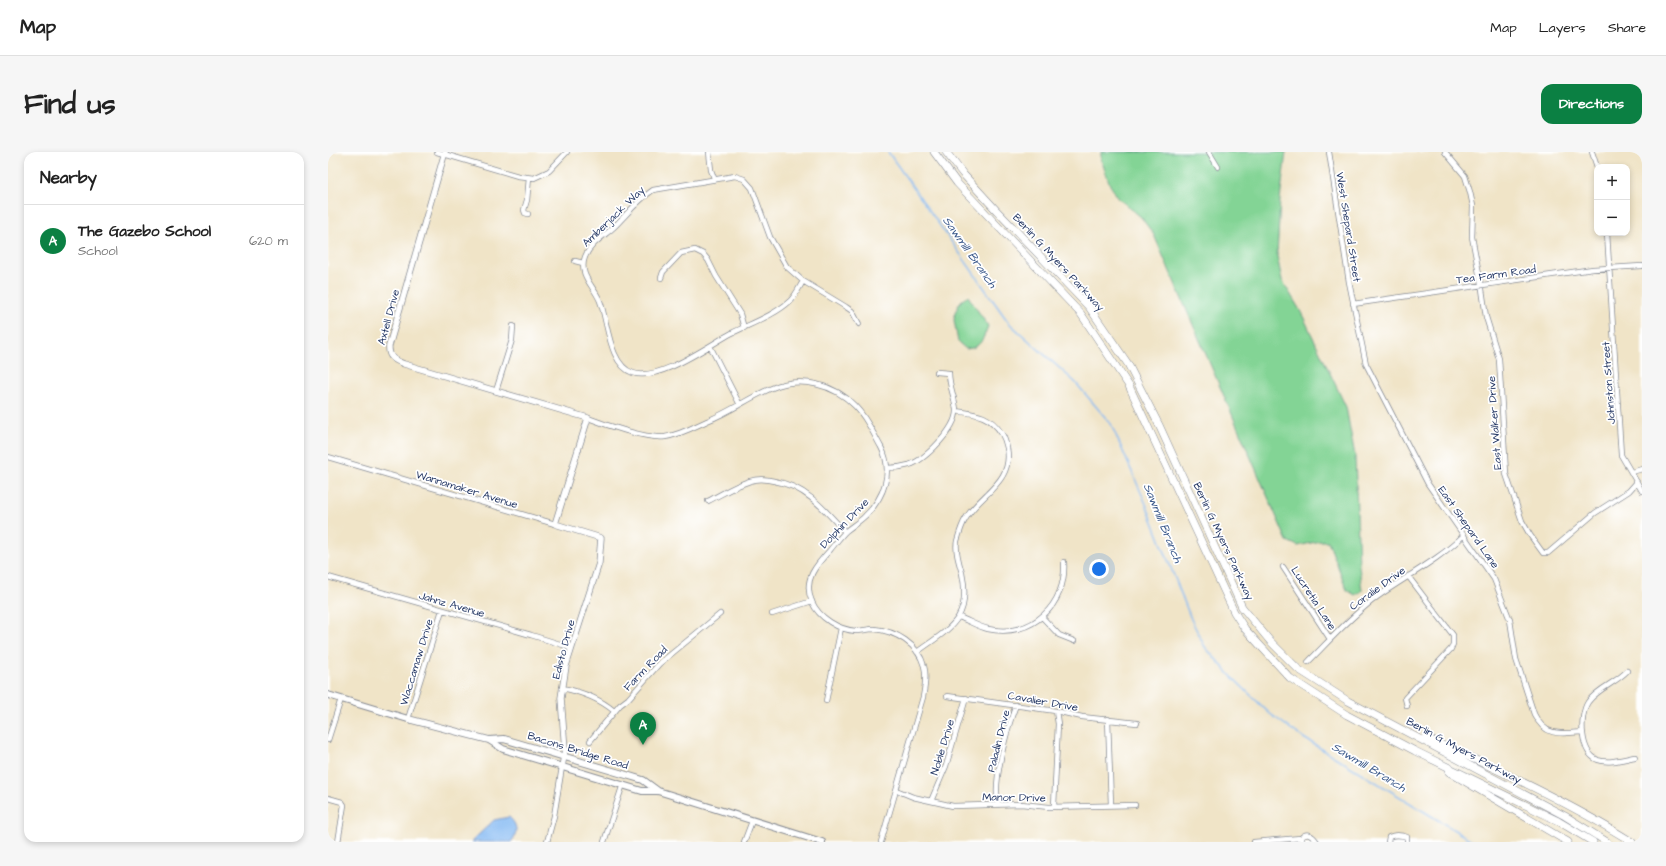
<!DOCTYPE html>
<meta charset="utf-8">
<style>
:root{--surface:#fff;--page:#f6f6f6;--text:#222;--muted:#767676;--line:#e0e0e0;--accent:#0b8043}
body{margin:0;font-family:"Architects Daughter",sans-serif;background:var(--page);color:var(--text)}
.controls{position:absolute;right:12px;top:12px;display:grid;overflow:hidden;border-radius:8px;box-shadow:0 2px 6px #0003}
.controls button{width:36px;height:36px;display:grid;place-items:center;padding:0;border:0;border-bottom:1px solid var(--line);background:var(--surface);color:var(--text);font:20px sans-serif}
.you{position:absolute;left:771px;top:417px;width:14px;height:14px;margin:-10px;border:3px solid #fff;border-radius:50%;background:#1a73e8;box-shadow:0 0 0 6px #1a73e833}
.badge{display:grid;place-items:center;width:26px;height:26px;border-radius:50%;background:var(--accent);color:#fff;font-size:13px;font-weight:700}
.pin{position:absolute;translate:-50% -33px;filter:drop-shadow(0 1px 2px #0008)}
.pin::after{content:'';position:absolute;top:21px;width:14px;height:12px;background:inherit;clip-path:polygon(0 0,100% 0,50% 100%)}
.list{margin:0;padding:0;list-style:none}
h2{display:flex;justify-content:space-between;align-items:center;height:52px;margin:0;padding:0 16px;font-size:17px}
h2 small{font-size:13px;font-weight:400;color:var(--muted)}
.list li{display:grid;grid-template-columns:26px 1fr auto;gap:12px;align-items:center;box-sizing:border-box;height:72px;padding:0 16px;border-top:1px solid var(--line)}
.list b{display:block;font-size:15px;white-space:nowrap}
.list p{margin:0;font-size:13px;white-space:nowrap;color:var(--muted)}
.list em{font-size:13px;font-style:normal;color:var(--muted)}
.map{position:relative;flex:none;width:1314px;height:690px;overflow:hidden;border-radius:12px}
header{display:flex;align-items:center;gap:24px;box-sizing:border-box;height:56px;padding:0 20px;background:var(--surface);border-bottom:1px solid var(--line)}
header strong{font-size:19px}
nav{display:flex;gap:22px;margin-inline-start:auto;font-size:14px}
.intro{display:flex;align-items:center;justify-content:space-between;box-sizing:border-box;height:96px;padding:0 24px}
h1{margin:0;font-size:28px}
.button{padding:10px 18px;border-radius:12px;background:var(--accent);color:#fff;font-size:14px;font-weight:700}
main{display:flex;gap:24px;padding:0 24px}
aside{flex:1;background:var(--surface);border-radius:12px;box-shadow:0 2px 6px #0003}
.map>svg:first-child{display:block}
.green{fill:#83d495;stroke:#4f827a}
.water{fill:#85baf3;stroke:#5074a8}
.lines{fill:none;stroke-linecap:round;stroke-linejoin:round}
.stream{stroke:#85baf3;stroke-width:1.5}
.minor-casing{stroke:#868a92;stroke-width:6}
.tertiary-casing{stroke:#868a92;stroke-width:7}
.secondary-casing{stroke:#868a92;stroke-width:8}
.primary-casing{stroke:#868a92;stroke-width:8}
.minor{stroke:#fff;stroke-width:4.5}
.tertiary{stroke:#fff;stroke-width:5.5}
.secondary{stroke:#fff;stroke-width:6}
.primary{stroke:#fff;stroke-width:7}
.labels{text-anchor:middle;stroke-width:3.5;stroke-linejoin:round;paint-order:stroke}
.street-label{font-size:11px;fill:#1b2f5e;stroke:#fff}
.water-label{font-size:12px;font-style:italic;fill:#3b598b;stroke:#fff}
</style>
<header>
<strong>Map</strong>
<nav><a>Map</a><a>Layers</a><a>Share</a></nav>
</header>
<div class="intro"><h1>Find us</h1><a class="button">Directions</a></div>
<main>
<aside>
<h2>Nearby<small></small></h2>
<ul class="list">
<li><span class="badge">A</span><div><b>The Gazebo School</b><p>School</p></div><em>620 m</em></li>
</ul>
</aside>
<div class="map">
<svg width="1314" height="690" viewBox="0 0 1314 690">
<rect width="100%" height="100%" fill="#fff"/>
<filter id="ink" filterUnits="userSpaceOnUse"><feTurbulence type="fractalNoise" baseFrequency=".025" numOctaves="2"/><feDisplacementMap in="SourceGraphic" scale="8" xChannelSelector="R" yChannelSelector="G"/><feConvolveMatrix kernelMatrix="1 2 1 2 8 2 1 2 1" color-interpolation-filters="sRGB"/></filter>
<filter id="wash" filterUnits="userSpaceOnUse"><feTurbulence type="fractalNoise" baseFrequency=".012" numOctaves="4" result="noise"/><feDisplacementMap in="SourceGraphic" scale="16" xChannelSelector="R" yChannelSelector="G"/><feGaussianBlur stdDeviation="0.9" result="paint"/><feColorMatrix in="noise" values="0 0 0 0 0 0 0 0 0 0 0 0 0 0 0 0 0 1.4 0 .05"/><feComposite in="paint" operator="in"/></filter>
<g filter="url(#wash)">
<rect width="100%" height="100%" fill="#f0e4c7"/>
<path class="green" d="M773,0h185l-6,48 -3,56 5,24 19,32 45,95 9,49 4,110 3,25 -7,4 -8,-5 -19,-49h-8l-22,5 -11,-5 -133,-306 -13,-18 -22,-18 -9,-14 -9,-26z
M640,144l20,30c-5,13 -7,22 -22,23l-8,-7 -4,-22 1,-8 6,-11z"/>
<path class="water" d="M181,665c8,7 10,16 2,25h-40l23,-22z"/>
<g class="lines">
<path class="stream" d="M560,0l121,171 66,59 36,42 35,80 45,115 14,28 26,29 38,37 33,24 172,105"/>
</g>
</g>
<g filter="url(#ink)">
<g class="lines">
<defs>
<path id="minor" d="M109,0l81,24 16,2 15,-7 18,-19
M381,0l2,18 3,8
M881,0l9,15
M1001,0l20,130 17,82 62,120 66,95 16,41 6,39 18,55c11,23 26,20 48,18
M1117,0l20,24 5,16 3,14 -1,31 10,52 4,28 13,42 7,115 16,47 8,14 13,18h5l47,-40 34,-22 8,-9
M1264,0l5,15
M200,62l-3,-1 -1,-3 3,-10 2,-22
M1279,81l14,222 21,36
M247,109l8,2
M333,126l2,-6 18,-19 14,-3 8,4 5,6 8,16 24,38 4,14
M475,129c-4,7 -7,14 -13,20 -15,14 -40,23 -58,32 -23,12 -73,49 -99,40 -24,-8 -25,-51 -33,-72 -6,-15 -22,-26 -15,-44 5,-13 19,-21 29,-30 13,-13 24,-27 39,-37l82,-14 9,3 8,9 18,49 17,30 16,14 43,26 6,4 7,13
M1025,152l240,-35 49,-3
M382,194l30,59
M168,239l16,-51 1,-14
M260,266c18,7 58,21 77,19 15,-2 29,-10 42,-16 23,-9 43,-24 65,-33 29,-12 62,-4 83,18 12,12 18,27 26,41 13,24 3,51 -16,69 -6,6 -13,10 -19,15 -6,6 -11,13 -16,19 -13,14 -28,30 -18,52 7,16 27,28 44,29 6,0 12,-2 18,-2 22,2 44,15 50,37 3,10 1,21 -1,31l-42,145
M0,305l227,67
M560,316c7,0 14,-1 21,-3 16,-5 48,-37 47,-55 -1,-13 -7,-23 -7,-37l-12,-1
M1304,320l10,-3
M380,349c14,-7 28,-16 42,-20 9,-3 16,-2 24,0 32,5 51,29 71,51
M955,415l47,72
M0,425l203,58 32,10 8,4
M444,462l40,-13
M631,465c10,4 20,10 29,12 44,10 79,-25 76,-67
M714,465l17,18 15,6
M589,500c33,-24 55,-33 45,-79 -3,-10 -7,-22 -5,-32 2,-7 5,-17 9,-23 14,-24 48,-36 41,-70 -1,-5 -2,-9 -5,-14 -12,-19 -25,-20 -46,-23
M980,510c22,-22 43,-46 69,-65 28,-20 62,-37 87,-62
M1299,519c-11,12 -29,17 -39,31 -9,14 -8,51 10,58 11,4 26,-1 37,-3
M234,536c20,4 37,10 52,23
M619,544l109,15 26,6 55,6
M498,549l15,-73
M1079,554l-2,-8 46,-49 2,-5v-9l-45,-59
M80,567l34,-109
M780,567l3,86
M0,588l13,-41
M262,589l30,-36 8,-6 31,-35 61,-50
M568,638l17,7 40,9 68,-2 28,3 86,-2
M0,646l14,4 2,3 -6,37
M603,649l15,-35 20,-68
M671,653c-8,-19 9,-80 17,-100
M726,654l4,-82 -2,-13
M219,690l7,-26 8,-49
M276,690l19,-58
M416,690l8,-21
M926,690l47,-4
M974,690l-1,-4c6,-7 12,-2 16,4
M1060,690l1,-5c5,-2 12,-2 18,0v5"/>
<path id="tertiary" d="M117,0l-56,194c-1,11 5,14 15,18l184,54 -33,106 46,14 -2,25 -33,103 -5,32 4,52 -3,17"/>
<path id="secondary" d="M0,543l80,24 81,21 14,9 139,42h16l164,51
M161,588l15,-1 119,35 20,6 15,11"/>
<path id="primary" d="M606,0l23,31 124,131 48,72 105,226 11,17 45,49 57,37 68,36 143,70 35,21
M618,0l17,22 34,37 92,96 39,57 31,61 83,182 28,34 28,28 50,32 217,115 42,26
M1098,586c70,30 141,63 206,104
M1121,620l119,70"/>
</defs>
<use href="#minor" class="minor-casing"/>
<use href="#tertiary" class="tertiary-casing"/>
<use href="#secondary" class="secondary-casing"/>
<use href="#primary" class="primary-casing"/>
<use href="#minor" class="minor"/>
<use href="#tertiary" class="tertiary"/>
<use href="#secondary" class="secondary"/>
<use href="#primary" class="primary"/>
</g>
</g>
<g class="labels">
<g class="street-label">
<text transform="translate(285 64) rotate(-44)" y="4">Amberjack Way</text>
<text transform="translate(1021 75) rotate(81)" y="4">West Shepard Street</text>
<text transform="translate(731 110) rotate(47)" y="4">Berlin G Myers Parkway</text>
<text transform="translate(1168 122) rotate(-8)" y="4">Tea Farm Road</text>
<text transform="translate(60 165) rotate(-75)" y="4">Axtell Drive</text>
<text transform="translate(1280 231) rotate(-94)" y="4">Johnston Street</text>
<text transform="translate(1166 271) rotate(-94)" y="4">East Walker Drive</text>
<text transform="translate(139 337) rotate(17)" y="4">Wannamaker Avenue</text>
<text transform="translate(516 371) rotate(-46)" y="4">Dolphin Drive</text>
<text transform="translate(1141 375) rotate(55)" y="4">East Shepard Lane</text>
<text transform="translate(896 389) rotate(65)" y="4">Berlin G Myers Parkway</text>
<text transform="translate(1049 436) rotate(-36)" y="4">Coralie Drive</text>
<text transform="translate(986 446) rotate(57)" y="4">Lucretia Lane</text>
<text transform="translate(124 452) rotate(16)" y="4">Jahnz Avenue</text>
<text transform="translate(235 497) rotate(-75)" y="4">Edisto Drive</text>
<text transform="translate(88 510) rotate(-73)" y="4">Waccamaw Drive</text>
<text transform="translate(317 516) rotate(-46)" y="4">Farm Road</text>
<text transform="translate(715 549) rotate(10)" y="4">Cavalier Drive</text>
<text transform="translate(670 589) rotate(-76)" y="4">Paladin Drive</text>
<text transform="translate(614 595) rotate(-73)" y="4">Noble Drive</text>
<text transform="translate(250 598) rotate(17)" y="4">Bacons Bridge Road</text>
<text transform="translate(1136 598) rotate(28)" y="4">Berlin G Myers Parkway</text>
<text transform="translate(686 645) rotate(1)" y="4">Manor Drive</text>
</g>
<g class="water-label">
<text transform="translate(642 100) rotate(55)" y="4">Sawmill Branch</text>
<text transform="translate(835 371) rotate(68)" y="4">Sawmill Branch</text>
<text transform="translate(1041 615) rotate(31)" y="4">Sawmill Branch</text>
</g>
</g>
</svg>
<div class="controls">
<button>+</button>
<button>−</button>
</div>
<div class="you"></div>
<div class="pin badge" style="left:315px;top:593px">A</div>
</div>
</main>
